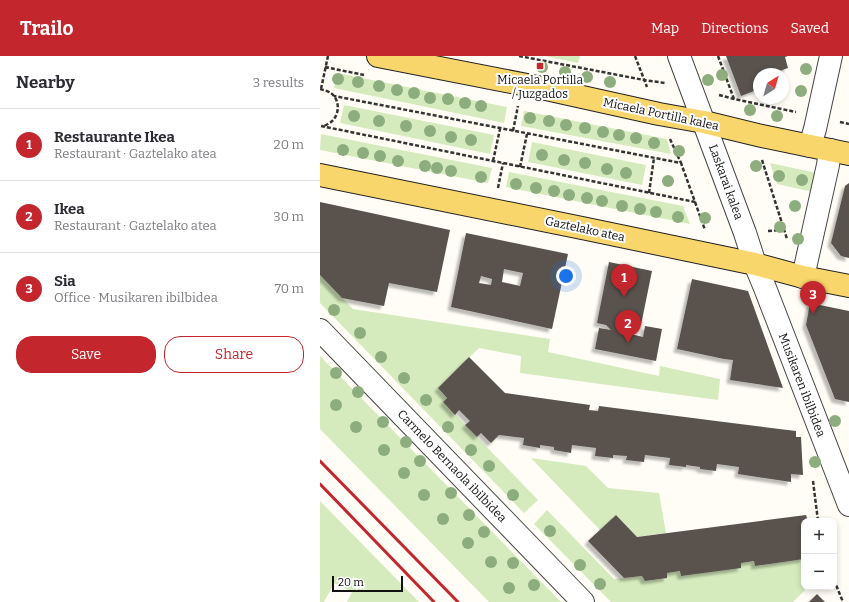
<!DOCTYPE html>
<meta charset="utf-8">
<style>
:root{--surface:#fff;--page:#f2f2f3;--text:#2b2b33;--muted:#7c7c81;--line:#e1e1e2;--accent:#c4262e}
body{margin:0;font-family:Bitter,serif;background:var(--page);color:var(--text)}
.controls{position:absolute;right:12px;bottom:12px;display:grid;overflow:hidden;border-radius:8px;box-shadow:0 2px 6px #0003}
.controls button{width:36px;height:36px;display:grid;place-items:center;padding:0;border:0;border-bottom:1px solid var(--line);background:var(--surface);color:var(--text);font:20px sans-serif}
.compass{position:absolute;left:433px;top:12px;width:36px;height:36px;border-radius:50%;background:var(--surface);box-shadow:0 2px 6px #0003;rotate:37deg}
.scale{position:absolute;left:12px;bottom:10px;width:71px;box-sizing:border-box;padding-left:4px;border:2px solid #111;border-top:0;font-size:11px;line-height:14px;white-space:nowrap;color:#111;-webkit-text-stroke:3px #fff;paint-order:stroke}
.you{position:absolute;left:246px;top:220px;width:14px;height:14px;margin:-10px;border:3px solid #fff;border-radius:50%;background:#1a73e8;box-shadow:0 0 0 6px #1a73e833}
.badge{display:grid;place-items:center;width:26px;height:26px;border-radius:50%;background:var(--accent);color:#fff;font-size:13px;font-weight:700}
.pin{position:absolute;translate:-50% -33px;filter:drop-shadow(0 1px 2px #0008)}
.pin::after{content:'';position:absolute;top:21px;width:14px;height:12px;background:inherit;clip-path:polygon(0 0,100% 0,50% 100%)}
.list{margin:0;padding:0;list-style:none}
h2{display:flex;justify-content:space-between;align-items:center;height:52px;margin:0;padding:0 16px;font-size:17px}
h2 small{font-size:13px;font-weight:400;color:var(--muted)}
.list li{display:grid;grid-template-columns:26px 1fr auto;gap:12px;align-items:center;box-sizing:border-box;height:72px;padding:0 16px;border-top:1px solid var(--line)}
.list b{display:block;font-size:15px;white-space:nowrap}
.list p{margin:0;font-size:13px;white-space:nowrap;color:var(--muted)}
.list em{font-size:13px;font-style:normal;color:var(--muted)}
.actions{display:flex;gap:8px;padding:12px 16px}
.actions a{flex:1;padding:9px 0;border:1px solid var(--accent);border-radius:16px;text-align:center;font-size:14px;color:var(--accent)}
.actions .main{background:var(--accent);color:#fff}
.map{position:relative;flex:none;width:529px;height:546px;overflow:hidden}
header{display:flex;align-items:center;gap:24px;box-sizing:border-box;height:56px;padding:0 20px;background:var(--accent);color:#fff}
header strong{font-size:19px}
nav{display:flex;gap:22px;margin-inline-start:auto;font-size:14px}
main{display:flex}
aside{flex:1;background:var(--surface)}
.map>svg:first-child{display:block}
.green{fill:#d5ebbd}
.building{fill:#5a524d;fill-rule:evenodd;filter:url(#shadow)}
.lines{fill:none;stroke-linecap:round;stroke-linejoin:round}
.minor-casing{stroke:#444;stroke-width:24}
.major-casing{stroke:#222;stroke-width:24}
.path{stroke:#333;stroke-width:2.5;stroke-dasharray:4 2;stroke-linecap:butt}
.minor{stroke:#fff;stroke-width:22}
.major{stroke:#f9d66b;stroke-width:22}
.rail{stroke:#c4262e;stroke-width:3}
.tree{fill:#8dad7f}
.poi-dot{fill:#c4262e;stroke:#fff;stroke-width:1.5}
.labels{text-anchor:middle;stroke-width:4;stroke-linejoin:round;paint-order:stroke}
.poi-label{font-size:12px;fill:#111;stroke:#fff}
.street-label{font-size:12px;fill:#111;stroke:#fff}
</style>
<header>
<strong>Trailo</strong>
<nav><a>Map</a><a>Directions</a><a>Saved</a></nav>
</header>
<main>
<aside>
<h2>Nearby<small>3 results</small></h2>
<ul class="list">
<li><span class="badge">1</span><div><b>Restaurante Ikea</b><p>Restaurant · Gaztelako atea</p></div><em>20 m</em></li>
<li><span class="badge">2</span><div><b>Ikea</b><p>Restaurant · Gaztelako atea</p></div><em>30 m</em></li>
<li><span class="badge">3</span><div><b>Sia</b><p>Office · Musikaren ibilbidea</p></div><em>70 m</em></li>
</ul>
<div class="actions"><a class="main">Save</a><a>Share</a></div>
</aside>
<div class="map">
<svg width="529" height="546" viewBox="0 0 529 546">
<defs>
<filter id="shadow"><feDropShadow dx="-3.5" dy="3.5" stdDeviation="1" flood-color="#0004"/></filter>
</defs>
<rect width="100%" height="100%" fill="#fffdf5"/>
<path class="green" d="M225,0h35l-2,7z
M17,17l170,34 -3,16 -170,-35z
M24,49l150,30 -4,19 -150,-31z
M204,55l143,28 4,15 -150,-28z
M1,78l171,34 -4,15 -168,-33z
M212,86l114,23 -4,20 -114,-23z
M450,107l51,11 -4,19 -40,-9z
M189,116l174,34 7,18 -184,-37z
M0,219l33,34 197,30 -2,13 111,24 1,-10 60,13 -2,21 -198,-27 1,-17 -42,-8 -41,40 9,10 -4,4 95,98 -14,13 -204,-210z
M0,300l241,246h-72l-169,-173z
M211,402l55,8 22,22 51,5 7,40 -29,4 -21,-22 -16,15z
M0,445l99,101h-72l5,-10 -18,-9 -10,19h-4z
M227,454l67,69 28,-3 4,5 21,-3v-5l13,-2 61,-3v-5l13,-2 1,5 49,-7v28h4l-15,15h-182l-77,-78z"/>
<path class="building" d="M406,0h62l-3,1 3,11 -17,6h-12v15l-18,7z
M529,127v75l-8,-2 -10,-13 14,-57z
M0,146l130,28 -13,62 -48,-9 -5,23 -42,-8 -22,-23z
M146,177l102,21 -16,75 -101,-22zM184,213l19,4 -3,13 -18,-4zM161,220l11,3 -1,6 -12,-2z
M289,206l43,9 -11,54 -12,-3 -2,6 -5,4 21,5 2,-11 17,3 -6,32 -61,-12 4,-21 12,2 -5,-5 -9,-2z
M372,223l56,12 35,97 -53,-8 3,-20 -9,-1 -47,-10z
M490,247l39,8v91l-14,-3 -29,-74z
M149,301l36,36 85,12 -1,5 9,1 1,-5 117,15 80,10v6h5l2,38 -12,-1v8l-53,-8 1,-7 -22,-3 -1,7 -16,-2v-2l-14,-2v2l-17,-2 1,-7 -25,-3 -1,7 -18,-2 1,-4 -14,-1v3l-18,-2 1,-8 -24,-3 -1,8 -17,-3v-3l-14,-2v3l-17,-3 1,-7 -25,-3 -8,8 -10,-10 -4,4 -12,-12 5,-4 -11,-11 -4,5 -12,-13 4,-4 -9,-10z
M296,459l21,22 169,-22 2,6h-4v38l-49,7 -1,-5 -13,2v5l-60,8 -1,-5 -13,2v5l-22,3 -3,-5 -18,2 -36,-37z
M497,538l8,8h-16z"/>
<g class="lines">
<defs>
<path id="minor" d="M359,0l66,177 10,31 10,24 84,217
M490,90l5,-17 16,-73
M483,221l25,-112 2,-15
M0,274l263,272"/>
<path id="major" d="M58,0l159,31 122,27 45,8 58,14 87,18
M0,119l262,53 173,36 48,13 46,9"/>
</defs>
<use href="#minor" class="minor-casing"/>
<use href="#major" class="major-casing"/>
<path class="path" d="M199,0l125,24 21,3
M315,0l12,31
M398,0l16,43
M5,11l39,8
M0,33c5,1 11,3 14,7 7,9 4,23 -6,28 -2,1 -4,2 -6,2
M1,33l7,-33
M399,39l15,4 62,13
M520,66l9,2
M1,70l374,76 -14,-39 -347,-67
M193,75l5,-25
M350,83l11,24
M442,104l25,79
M173,105l7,-32
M200,111l7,-33
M178,132l5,-25
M329,137l5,-35
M375,146l10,28
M448,175l16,-1
M493,425l5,40
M514,524l9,22"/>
<use href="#minor" class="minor"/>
<use href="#major" class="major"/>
<path class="rail" d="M0,405l138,141
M0,428l114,118"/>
</g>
<g class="tree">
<circle cx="222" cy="11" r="6"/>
<circle cx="486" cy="13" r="6"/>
<circle cx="245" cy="16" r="6"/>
<circle cx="402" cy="19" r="6"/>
<circle cx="267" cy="21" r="6"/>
<circle cx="18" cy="23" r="6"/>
<circle cx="388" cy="24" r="6"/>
<circle cx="38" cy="26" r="6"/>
<circle cx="290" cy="26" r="6"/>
<circle cx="59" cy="30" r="6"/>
<circle cx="77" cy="34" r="6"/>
<circle cx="481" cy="35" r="6"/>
<circle cx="94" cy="37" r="6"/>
<circle cx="110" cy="42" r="6"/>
<circle cx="128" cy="43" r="6"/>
<circle cx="145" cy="47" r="6"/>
<circle cx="161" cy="50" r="6"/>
<circle cx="430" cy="54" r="6"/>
<circle cx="34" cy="60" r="6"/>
<circle cx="457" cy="60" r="6"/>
<circle cx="210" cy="62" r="6"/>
<circle cx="59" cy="65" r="6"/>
<circle cx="229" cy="65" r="6"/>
<circle cx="246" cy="69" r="6"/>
<circle cx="86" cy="70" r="6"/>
<circle cx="265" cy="72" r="6"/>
<circle cx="110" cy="75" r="6"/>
<circle cx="283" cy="76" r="6"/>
<circle cx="299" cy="79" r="6"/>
<circle cx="131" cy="81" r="6"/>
<circle cx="316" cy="82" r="6"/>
<circle cx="151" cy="84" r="6"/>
<circle cx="334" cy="87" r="6"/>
<circle cx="23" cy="94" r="6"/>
<circle cx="359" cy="95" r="6"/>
<circle cx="43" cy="97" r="6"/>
<circle cx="222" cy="99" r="6"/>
<circle cx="60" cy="100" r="6"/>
<circle cx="244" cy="104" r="6"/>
<circle cx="78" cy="105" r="6"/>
<circle cx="265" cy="107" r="6"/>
<circle cx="105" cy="110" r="6"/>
<circle cx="436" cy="110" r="6"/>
<circle cx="117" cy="112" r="6"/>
<circle cx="287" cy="113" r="6"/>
<circle cx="131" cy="115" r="6"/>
<circle cx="306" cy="117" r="6"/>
<circle cx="459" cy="120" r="6"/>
<circle cx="161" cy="121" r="6"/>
<circle cx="482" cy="124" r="6"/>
<circle cx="348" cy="125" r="6"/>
<circle cx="196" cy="128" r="6"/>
<circle cx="216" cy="132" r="6"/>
<circle cx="234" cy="135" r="6"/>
<circle cx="249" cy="139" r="6"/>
<circle cx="267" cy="142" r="6"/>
<circle cx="282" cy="145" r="6"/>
<circle cx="302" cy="150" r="6"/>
<circle cx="475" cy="150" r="6"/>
<circle cx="320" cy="153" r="6"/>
<circle cx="336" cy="156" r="6"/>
<circle cx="358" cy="161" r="6"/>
<circle cx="385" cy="162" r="6"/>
<circle cx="460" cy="171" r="6"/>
<circle cx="478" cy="183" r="6"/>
<circle cx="14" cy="254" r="6"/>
<circle cx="40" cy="277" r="6"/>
<circle cx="61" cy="301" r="6"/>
<circle cx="16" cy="317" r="6"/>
<circle cx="84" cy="322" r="6"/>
<circle cx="38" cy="336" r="6"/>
<circle cx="106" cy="344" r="6"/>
<circle cx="16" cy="349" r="6"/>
<circle cx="515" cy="365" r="6"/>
<circle cx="63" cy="366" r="6"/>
<circle cx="36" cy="371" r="6"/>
<circle cx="128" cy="371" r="6"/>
<circle cx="86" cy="386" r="6"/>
<circle cx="64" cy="394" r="6"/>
<circle cx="151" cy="394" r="6"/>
<circle cx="100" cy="405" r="6"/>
<circle cx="495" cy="406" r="6"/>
<circle cx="169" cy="410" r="6"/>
<circle cx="84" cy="417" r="6"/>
<circle cx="131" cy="437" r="6"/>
<circle cx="104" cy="439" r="6"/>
<circle cx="193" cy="439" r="6"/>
<circle cx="149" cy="459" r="6"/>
<circle cx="123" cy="463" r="6"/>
<circle cx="230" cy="475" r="6"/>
<circle cx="164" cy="476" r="6"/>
<circle cx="148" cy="487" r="6"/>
<circle cx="171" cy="506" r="6"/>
<circle cx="193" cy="507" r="6"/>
<circle cx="260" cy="509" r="6"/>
<circle cx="280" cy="528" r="6"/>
<circle cx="214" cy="529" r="6"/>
<circle cx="189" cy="532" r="6"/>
</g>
<rect class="poi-dot" x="216" y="6" width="8" height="8" rx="2"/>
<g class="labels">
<g class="poi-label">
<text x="220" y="28">Micaela Portilla<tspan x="220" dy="14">/ Juzgados</tspan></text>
</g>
<g class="street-label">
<text transform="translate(341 58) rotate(12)" y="4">Micaela Portilla kalea</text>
<text transform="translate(406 126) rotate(70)" y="4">Laskarai kalea</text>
<text transform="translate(265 173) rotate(12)" y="4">Gaztelako atea</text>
<text transform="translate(482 329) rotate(69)" y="4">Musikaren ibilbidea</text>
<text transform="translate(132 410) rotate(46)" y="4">Carmelo Bernaola ibilbidea</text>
</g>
</g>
</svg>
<div class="controls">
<button>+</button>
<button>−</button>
</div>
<svg class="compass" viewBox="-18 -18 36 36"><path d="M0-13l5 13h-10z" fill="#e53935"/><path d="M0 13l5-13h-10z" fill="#7c7c81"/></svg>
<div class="scale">20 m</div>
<div class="you"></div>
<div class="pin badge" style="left:304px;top:241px">1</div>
<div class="pin badge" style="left:308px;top:287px">2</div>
<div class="pin badge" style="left:493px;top:258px">3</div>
</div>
</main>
